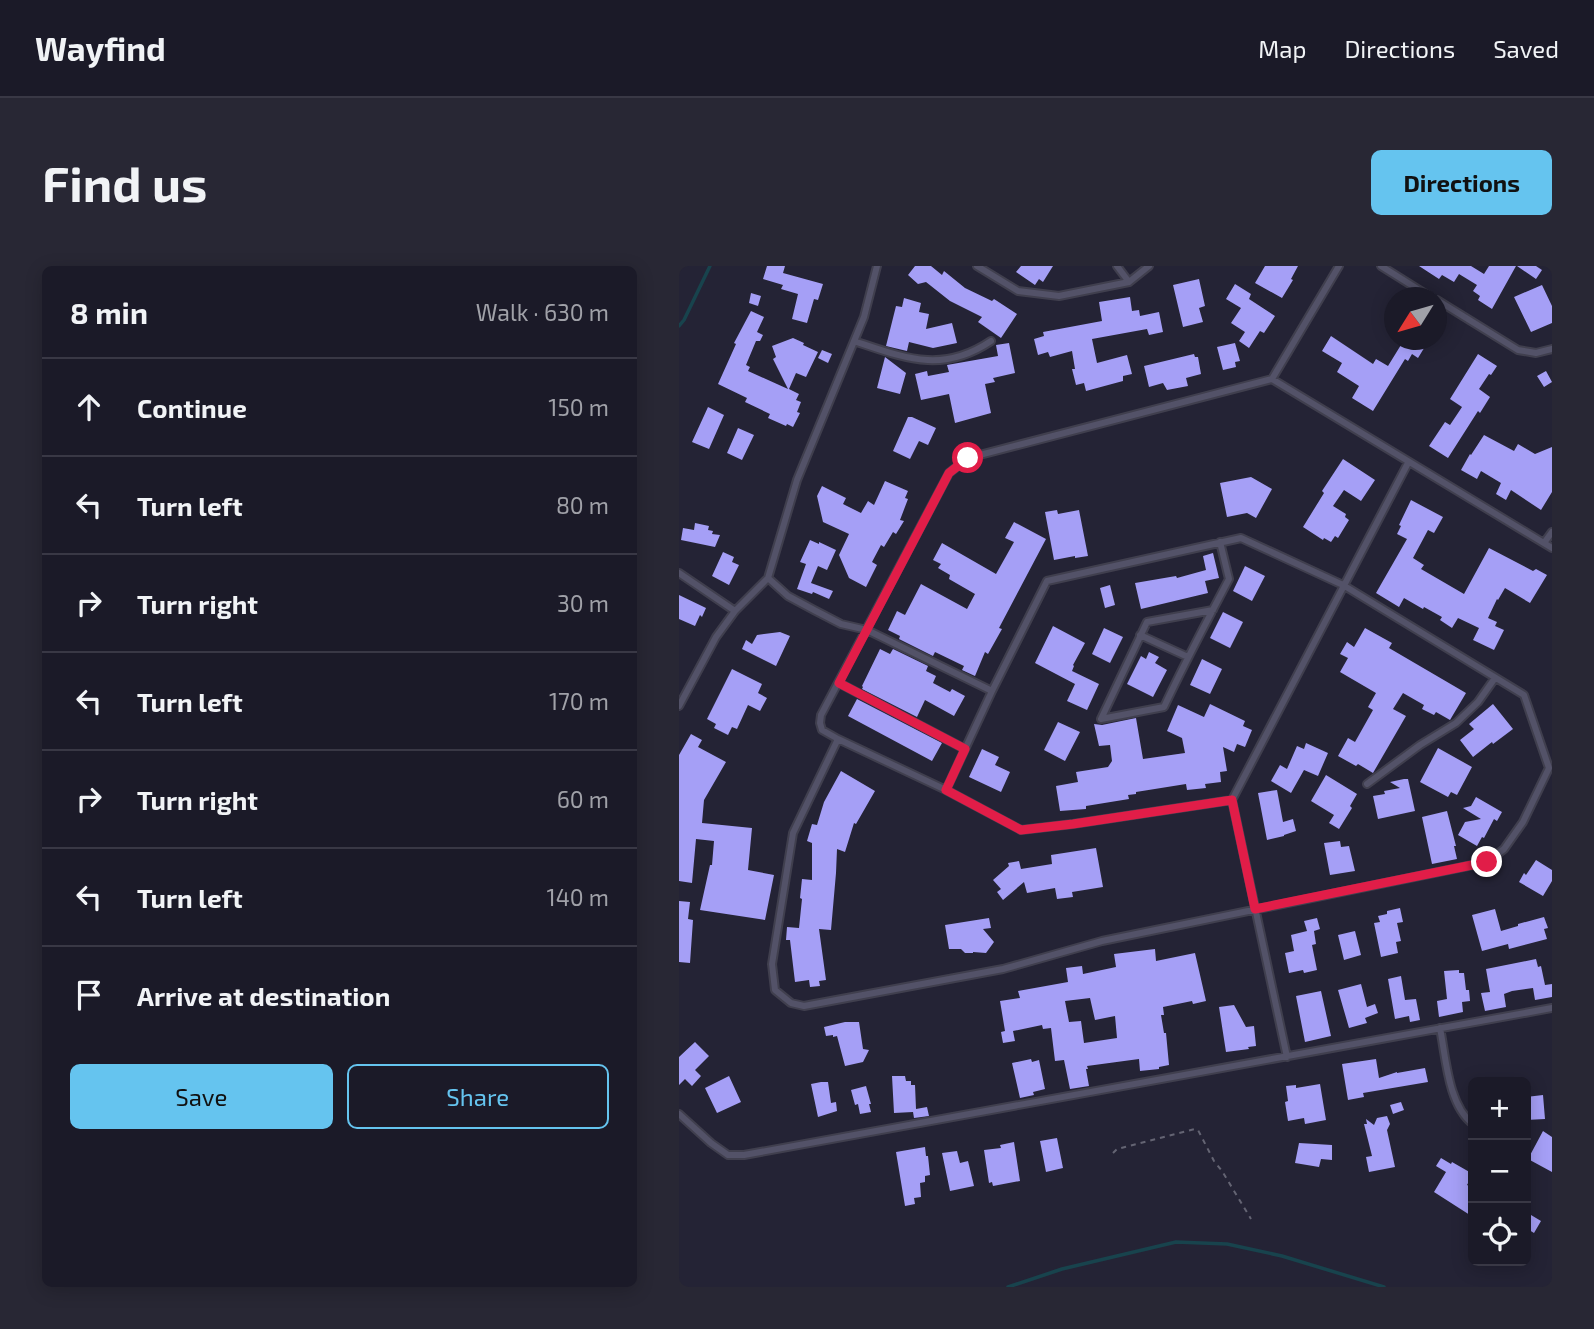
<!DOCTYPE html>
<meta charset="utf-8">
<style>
:root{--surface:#1b1a28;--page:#282734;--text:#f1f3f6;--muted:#a0a1a8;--line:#393845;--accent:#65c4ef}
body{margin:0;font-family:"Exo 2",sans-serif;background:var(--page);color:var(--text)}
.controls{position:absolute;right:21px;bottom:21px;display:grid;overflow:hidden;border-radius:10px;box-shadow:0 4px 18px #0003}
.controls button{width:63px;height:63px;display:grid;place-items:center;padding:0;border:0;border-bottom:2px solid var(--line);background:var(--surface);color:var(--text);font:35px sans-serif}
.compass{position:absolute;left:705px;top:21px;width:63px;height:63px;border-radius:50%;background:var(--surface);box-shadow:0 4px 18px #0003;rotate:233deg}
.stop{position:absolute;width:21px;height:21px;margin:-16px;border:5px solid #e11d48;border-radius:50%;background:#fff}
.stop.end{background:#e11d48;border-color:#fff;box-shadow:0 2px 7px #0008}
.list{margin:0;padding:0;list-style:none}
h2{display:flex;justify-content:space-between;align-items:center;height:91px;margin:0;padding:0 28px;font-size:30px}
h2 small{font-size:23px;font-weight:400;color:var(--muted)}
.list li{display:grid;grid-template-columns:46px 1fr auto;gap:21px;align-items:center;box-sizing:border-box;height:98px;padding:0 28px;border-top:2px solid var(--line)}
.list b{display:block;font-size:26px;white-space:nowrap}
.list em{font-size:23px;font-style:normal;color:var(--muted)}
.actions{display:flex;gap:14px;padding:21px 28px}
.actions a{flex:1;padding:16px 0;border:2px solid var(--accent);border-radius:10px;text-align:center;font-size:24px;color:var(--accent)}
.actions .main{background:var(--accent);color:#111}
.icon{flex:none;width:38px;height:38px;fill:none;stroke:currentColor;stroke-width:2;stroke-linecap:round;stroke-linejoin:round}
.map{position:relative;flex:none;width:873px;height:1021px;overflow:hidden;border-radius:10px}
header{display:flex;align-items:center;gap:42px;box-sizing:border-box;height:98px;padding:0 35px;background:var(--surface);border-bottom:2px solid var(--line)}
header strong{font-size:33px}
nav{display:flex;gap:38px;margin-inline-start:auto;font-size:24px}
.intro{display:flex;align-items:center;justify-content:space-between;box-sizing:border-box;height:168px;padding:0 42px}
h1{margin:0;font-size:49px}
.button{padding:18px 32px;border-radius:10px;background:var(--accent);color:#111;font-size:24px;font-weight:700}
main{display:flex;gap:42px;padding:0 42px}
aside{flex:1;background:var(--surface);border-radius:10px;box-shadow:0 4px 18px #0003}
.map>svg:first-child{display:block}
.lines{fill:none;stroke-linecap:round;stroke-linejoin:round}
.stream{stroke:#18434d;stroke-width:3.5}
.building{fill:#a59ff6;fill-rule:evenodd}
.service-casing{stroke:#403f4e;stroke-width:10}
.path{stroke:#646473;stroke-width:2;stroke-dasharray:5 5;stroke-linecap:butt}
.service{stroke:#535268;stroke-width:6}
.route{stroke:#e11d48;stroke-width:9}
</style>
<header>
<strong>Wayfind</strong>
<nav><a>Map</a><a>Directions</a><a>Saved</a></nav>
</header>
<div class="intro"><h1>Find us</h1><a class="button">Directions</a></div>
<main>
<aside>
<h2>8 min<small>Walk · 630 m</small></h2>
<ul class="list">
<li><svg class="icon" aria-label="ahead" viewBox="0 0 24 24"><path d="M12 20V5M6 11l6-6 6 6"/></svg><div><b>Continue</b></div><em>150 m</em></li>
<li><svg class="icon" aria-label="left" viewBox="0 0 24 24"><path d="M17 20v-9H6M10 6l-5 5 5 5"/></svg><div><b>Turn left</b></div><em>80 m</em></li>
<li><svg class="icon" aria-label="right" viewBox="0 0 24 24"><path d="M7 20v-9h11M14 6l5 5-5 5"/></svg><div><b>Turn right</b></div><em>30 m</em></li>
<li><svg class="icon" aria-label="left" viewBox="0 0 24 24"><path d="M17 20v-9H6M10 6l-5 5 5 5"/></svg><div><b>Turn left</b></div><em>170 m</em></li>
<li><svg class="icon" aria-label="right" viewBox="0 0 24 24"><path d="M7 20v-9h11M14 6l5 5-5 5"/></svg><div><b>Turn right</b></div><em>60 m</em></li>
<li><svg class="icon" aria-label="left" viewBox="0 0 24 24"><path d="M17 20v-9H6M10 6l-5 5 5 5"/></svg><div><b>Turn left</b></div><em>140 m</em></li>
<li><svg class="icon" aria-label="arrive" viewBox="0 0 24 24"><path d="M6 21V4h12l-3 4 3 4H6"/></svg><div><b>Arrive at destination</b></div></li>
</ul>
<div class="actions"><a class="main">Save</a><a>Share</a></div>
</aside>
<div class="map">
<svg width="873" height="1021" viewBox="0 0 873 1021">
<rect width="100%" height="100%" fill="#242335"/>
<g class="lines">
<path class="stream" d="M0,60l5,-6 26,-54
M329,1021l54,-18 114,-27 51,2 55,12 102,31"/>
</g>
<path class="building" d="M88,0h18l-2,7 40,11 -5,16 -4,-1 -7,24 -15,-4 6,-25 -17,-5 2,-4 -20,-6z
M236,0h16l11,9 2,-4 21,17 27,13 2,-2 23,15 -16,24 -23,-16 4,-5 -32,-16 -24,-19 -8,2 -10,-9z
M342,0h32l-10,16 -4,-3 -4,6 -19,-13z
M586,0h33l-7,13 2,1 -11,18 -27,-15z
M740,0h52l13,8 5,-8h27l-24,43 -14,-9 2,-4 -7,-5 4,-6 -18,-11 -5,8 -12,-7 -3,4z
M838,0h19l6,4 -6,9z
M520,13l6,27 -6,2 4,14 -20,5 -10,-42z
M556,18l16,10 -2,5 26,17 -11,17 -4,-2 -11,17 -10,-7 6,-9 -14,-9 10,-15 -15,-9z
M863,19l10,21v17l-21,9 -17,-35z
M72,27l10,3 -3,10 -9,-3z
M451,31l2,14 7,-1 1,6 19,-4 4,20 -14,3 -2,-6 -55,10 5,24 30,-8 5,19 -9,2v5l-37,10 -2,-8 -8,2 -4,-16h3l-3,-18 -22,6 -2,-5 -10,3 -4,-16 10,-3 -1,-4 59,-11 -3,-19z
M225,32l17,5 -2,9 10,2 -3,15 26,-6 5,20 -24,5 -24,-6 -2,9 -21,-5 10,-40 6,1z
M72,45l13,6 -7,15 6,3 -3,6h-4l-10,24 4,2 -2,4 40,18 -15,-30 3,-2 -4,-11 21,-8 11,5 -1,2 15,7 -12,25 -10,-4 -7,16 10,5 -3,6 5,2 -4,10 3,1 -7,14 -6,-3 -1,2 -18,-8 2,-4 -25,-12 2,-4 -29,-14 18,-40 -2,-1z
M652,70l42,28 3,-5 12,7 16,-26h25l-11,18 -6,-4 -4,7 -3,-2 -32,52 -21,-13 7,-12 -22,-14 5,-9 -20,-12z
M330,77l6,30 -22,5 2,4 -10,2 6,29 -36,10 -6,-29 -28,6 -6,-26 12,-3 1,5 21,-4 -2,-7 51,-9 -2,-11z
M556,77l5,18 -5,1 1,5 -13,3 -6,-23z
M143,84l10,4 -4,9 -10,-5z
M515,88l1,3h3l3,17 -15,4 2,8 -21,4 -4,-7 -14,4 -5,-21z
M799,88l19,12 -6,9 -2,-1 -10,15 11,8 -10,16 -2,-2 -30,47 -19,-12 16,-24 5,3 12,-18 -12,-8z
M206,91l21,16 -6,21 -23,-6z
M867,105l6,11 -8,5 -7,-11z
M29,141l16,8 -15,34 -17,-7z
M229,151h4l24,11 -8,17 -9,-4 -9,18 -17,-8z
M59,162l16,7 -12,25 -15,-7z
M805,169l30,16 4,-7 17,10 17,-7v45l-11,18 -30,-20 -5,10 -10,-6 5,-11 -20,-12 -4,8 -16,-9 9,-16 1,1z
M664,193l32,21 -14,21 -17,-11 -11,16 13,8 -1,3 4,3 -11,18 -3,-2 -4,6 -7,-4 -1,2 -20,-13 21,-34 -2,-2z
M572,211l21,12 -16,29 -9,-5 -20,4 -7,-34z
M206,215l23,10 -3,7 3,1 -8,21 4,1 -8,13 -3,-2 -9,15 -3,-2 -9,17 5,3 -11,22 -17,-9 -10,-23 10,-21 -26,-12 -6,-26 5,-10 24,12 -3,6 18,9 7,-12 6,4z
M732,234l32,17 -9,16 -6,-3 -15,28 11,7 -3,4 43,25 25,-46 44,23 3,-2 11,6 -17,28 -25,-15 -7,12 -1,-1 -9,19 9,4 -2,4 9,4 -10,20 -21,-10 6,-12 -21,-10 -6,10 -12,-8 2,-3 -18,-10 -1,2 -19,-11 -5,9 -23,-14 31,-54 -10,-5 4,-8 -2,-1z
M378,244l1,4 21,-4 9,46 -13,2v-2l-21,4 -9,-48z
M335,256l32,17 -47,89 3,1 -14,25 -3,-2 -10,24 -13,-6 2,-4 -29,-14 -2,4 -34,-17 1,-3 -12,-6 9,-19 8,4 16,-31 46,25 8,-15 -26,-15 1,-4 -12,-7 3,-4 -8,-4 9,-17 54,31 18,-32 -9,-4z
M16,257l14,3 -1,4 5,1 -1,3 8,1 -5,12 -34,-7 2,-12 11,2z
M131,274l9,4v-2l17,8 -9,20 -9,-4 -7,17 22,8 -4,8 -16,-7 -1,2 -15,-5 9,-25 -6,-2z
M44,286l11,5 -2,5 7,3 -10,20 -17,-9z
M534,287l6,25 -14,3 3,12 -67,16 -6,-26 41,-7 1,2 29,-8 -3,-14z
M566,300l20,10 -13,25 -19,-10z
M431,319l5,20 -10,3 -5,-20z
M0,329l27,13 -4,9 -2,-2 -5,11 -16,-7z
M544,346l20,10 -13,26 -20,-10z
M374,360l32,17 -12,22 1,1 -2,5 27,13 -12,26 -20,-9 8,-17 -40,-21z
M425,362l19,9 -13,26 -18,-9z
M686,362l27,15 -3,5 77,45 -16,27 -14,-8 -2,3 -12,-6 2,-4 -21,-12 -10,16 13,7 -33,57 -15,-9 -2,2 -18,-10 10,-18 7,4 18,-32 -5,-3 8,-14 -36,-21 8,-14 -8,-4 7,-12 7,5z
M101,366l10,4 -14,30 -34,-17 4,-9 6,4 5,-9z
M201,383l10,5 3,-5 35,17 -2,5 10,5 -3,7 17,9 2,-3 13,7 -11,20 -29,-16 -8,17 -55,-28 1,-2 -1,-1z
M470,386l10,5 -4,6 12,7 -14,27 -26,-13 14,-28 5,3z
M523,393l20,10 -12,25 -20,-9z
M53,403l30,15 -4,9 9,5 -7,13 -12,-6 -11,24 -5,-2 -4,8 -14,-7 2,-4 -9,-5z
M178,433l85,44 -10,18 -84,-45z
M531,438l35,17 -2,5 9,4 -7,17 -8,-3 -3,8 -11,-5 4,24 -7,1 1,10 -16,2 1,4 -19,2 -1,-6 -50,8v2l-8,1 1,4 -43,7v3l-26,2 -4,-25 22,-4 -2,-10 32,-5 4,-6 -2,-16 -11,1 -5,-22 8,1 34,-7 7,41 42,-6 -3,-15 -15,-7 11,-26 26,12z
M814,438l20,25 -20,15 -1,-2 -19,15 -13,-17 14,-11 -5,-5z
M379,456l22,10 -15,29 -21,-11z
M12,468l11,6 -4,7 28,15 -22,38 -2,23 50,5 -4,42 26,5 -9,45 -65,-10 10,-45h2l2,-24 -18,-2 -4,44 -13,-2v-126z
M627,477l22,10 -10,23 -14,-6 -13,23 -20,-12 9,-16 7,4 10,-23 7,3z
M759,482l34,19 -15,28 -6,-3 -3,5 -28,-15z
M303,483l17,8 -4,8 15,7 -9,20 -32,-15z
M162,505l34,20 -19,33 -2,-1 -9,29 -8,-3 -1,24 -5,57 -12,-1 7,51 -7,1 1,5 -10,1 -1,-7 -14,2 -5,-42h-4l1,-13 12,1 3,-29 -2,-1 2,-19 10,1v-37l-5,-2 5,-17 5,1 7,-23z
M647,509l31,19 -7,12 2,2 -13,21 -10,-6 5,-8 -23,-14z
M725,513h4l7,32 -37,8 -5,-23 12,-2 -1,-3 16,-3 -10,-6z
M598,524l6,32 10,-3 3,12 -12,4v1l-17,4 -9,-47z
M797,531l26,15 -5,9 -3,-2 -10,19 -2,-1 -5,9 -19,-11 7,-13 16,-3 -18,-11 8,-2z
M768,545l9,35h-2l3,13 -25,5 -10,-47z
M661,575l1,6 8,-1 6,25 -25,4 -6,-32z
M417,582l7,39 -31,5 1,5 -16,2 -2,-11 -28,5 -3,-11 -21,18 -6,-8 4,-3 -8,-9 16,-14 -1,-3 11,-2 2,8 31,-5 -1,-9z
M857,594l16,10v11l-9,15 -24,-14 5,-9 2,2z
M0,635l11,1 -2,17 5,1 -3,43 -11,-1z
M721,642l3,14 -6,1 4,18 -5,1 2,11 -17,4 -7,-34 6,-1 -2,-6 9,-2v-3z
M816,643l6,22 17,-5v-2l26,-7 4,11 -4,1 3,10 -38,10 -1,-5 -26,7 -10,-36z
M310,652l2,10 -8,1 11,13 -8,11 -13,-1v1h-8l-4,-4h-12l-4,-24z
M638,652l3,11 -6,2 2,13 -4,1 5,25 -13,3 -1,-3 -14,3 -4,-20 9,-2 -3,-16 16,-4 -3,-10z
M676,665l6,24 -17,5 -6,-25z
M476,683l1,12 39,-8 11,48 -13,3 -1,-3 -29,6 1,8h-3l3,18h2l3,32 -10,2v2l-19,2 -1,-12 -52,7 1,3h-2l3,17 -19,3 -6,-29 -9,1 -4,-33 -8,1 -1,-4 -29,6 2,10 -12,2 -2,-11 4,-1 -5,-30 20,-3 -2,-7 50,-9 -2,-14 16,-2 1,8 33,-7 -2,-13zM411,732l5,22 20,-4 2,22 -33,5 -3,-22 -12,1 -4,-21z
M857,693l2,8 3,-1 4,19 7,-1v13l-17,3 -2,-12 -21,3 -8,3 2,13 -21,4 -4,-18 9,-1 -4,-23z
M780,704v3h5l2,17h3l1,11 -8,1 1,10 -24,5 -2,-16 10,-2 -3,-28z
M722,710l4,24 11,-1 4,21 -10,2 -1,-6 -14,3 -7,-40z
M682,718l6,23 8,-3 3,9 -13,5 2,5 -18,5 -11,-38z
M642,725l10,45 -26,6 -9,-46z
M555,739l12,22 8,-1 2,20 -8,1 1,2 -23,3 -7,-45z
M166,756h14l4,27 6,1 -6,12 -18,4 -8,-30 -4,1v-2l-7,1 -2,-9z
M16,776l14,14 -14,14 6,6 -9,10 -7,-7 -6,6v-28z
M352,793l1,3 7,-2 6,29 -12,3 1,3 -14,3 -8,-35z
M697,793l3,19 18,-6v1l28,-5 3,14 -65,11 1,4 -16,3 -6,-36z
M50,810l12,26 -24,11 -12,-25z
M213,810h13l1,5h5v4h4l1,24 11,-2 2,9 -15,2 -1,-6 -19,1z
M142,816h7l3,21 5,-1 1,9 -19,6 -7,-33z
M641,818l6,36 -21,4 -1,-6 -16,3 -3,-19 3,-1 -2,-15 10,-1v3z
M187,820l5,18h-2l2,8 -11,2 -2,-10 -3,1 -4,-15z
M864,829l2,24 -19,1v-23z
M722,836l3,8 -11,4 -3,-9z
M708,850l3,8 -3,6 8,37 -26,5 -3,-15 6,-1 -8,-32h3l-1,-5 8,6 3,-7z
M864,865l9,6v35l-24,-13z
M378,872l6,30 -17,4 -6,-31z
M335,876l6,39 -27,5 -1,-4 -3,1 -5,-33 17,-2 -1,-3z
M620,877l33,2v15l-11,-1 -2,8 -24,-4z
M246,881l1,9h2l2,19 -5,1v6l-5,1 1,14 -7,1 1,6 -10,2 -9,-54z
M278,885l3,12 8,-2 6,25 -24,5 -8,-38z
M762,892l10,6 1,-2 21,12 -6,11 6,3v29l-39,-25 12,-20 -10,-6z
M847,946l15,9 -7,12 -8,-5z"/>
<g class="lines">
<defs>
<path id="service" d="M298,0l41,25 41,5 70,-14 20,-16
M438,0l12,16
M660,0l-67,113 -304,79 -19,15 -128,242 -1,8 2,7 16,9 108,51 75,40 52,-6 159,-24 176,-337
M702,0l51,32
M758,34l81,50 18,3 16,-4
M175,75c51,17 88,33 137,0
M593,113l280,169
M865,277l8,-11
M0,307l56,38
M89,312l20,18 26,14 27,14 26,6 125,61
M534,344l-66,12 -46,97 63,-12c20,-43 43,-86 65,-128l-9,-37
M461,369l48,22
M160,417l126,66
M0,440l37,-69 19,-26 33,-33 29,-98 67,-163 13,-51
M159,473l-45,94 -21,131 3,26 16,13 13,3 199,-37 99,-28 385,-79 17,-13 19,-27 26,-54 -25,-73 -181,-110 -102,-47 -194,43 -55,110 -46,99
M688,518l53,-39 36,-22 22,-21 17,-24
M553,534l55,257
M761,762c6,30 8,77 33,96
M0,848l32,29 17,12h16l808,-147"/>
</defs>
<use href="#service" class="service-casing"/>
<path class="path" d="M434,887l4,-4 78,-20 3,1 16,31 8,10 29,48"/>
<use href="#service" class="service"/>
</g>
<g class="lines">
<path class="route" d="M289,192l-19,15 -110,210 126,66 -19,41 75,40 52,-6 159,-24 23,109 232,-47"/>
</g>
</svg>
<div class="controls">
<button>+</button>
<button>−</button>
<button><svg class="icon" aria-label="locate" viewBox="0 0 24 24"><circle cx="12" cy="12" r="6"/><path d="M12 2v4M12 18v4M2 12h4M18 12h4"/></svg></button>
</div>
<svg class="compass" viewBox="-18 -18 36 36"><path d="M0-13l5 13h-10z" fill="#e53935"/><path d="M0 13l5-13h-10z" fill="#a0a1a8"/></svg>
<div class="stop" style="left:289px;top:192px"></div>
<div class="stop end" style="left:808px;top:596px"></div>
</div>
</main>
